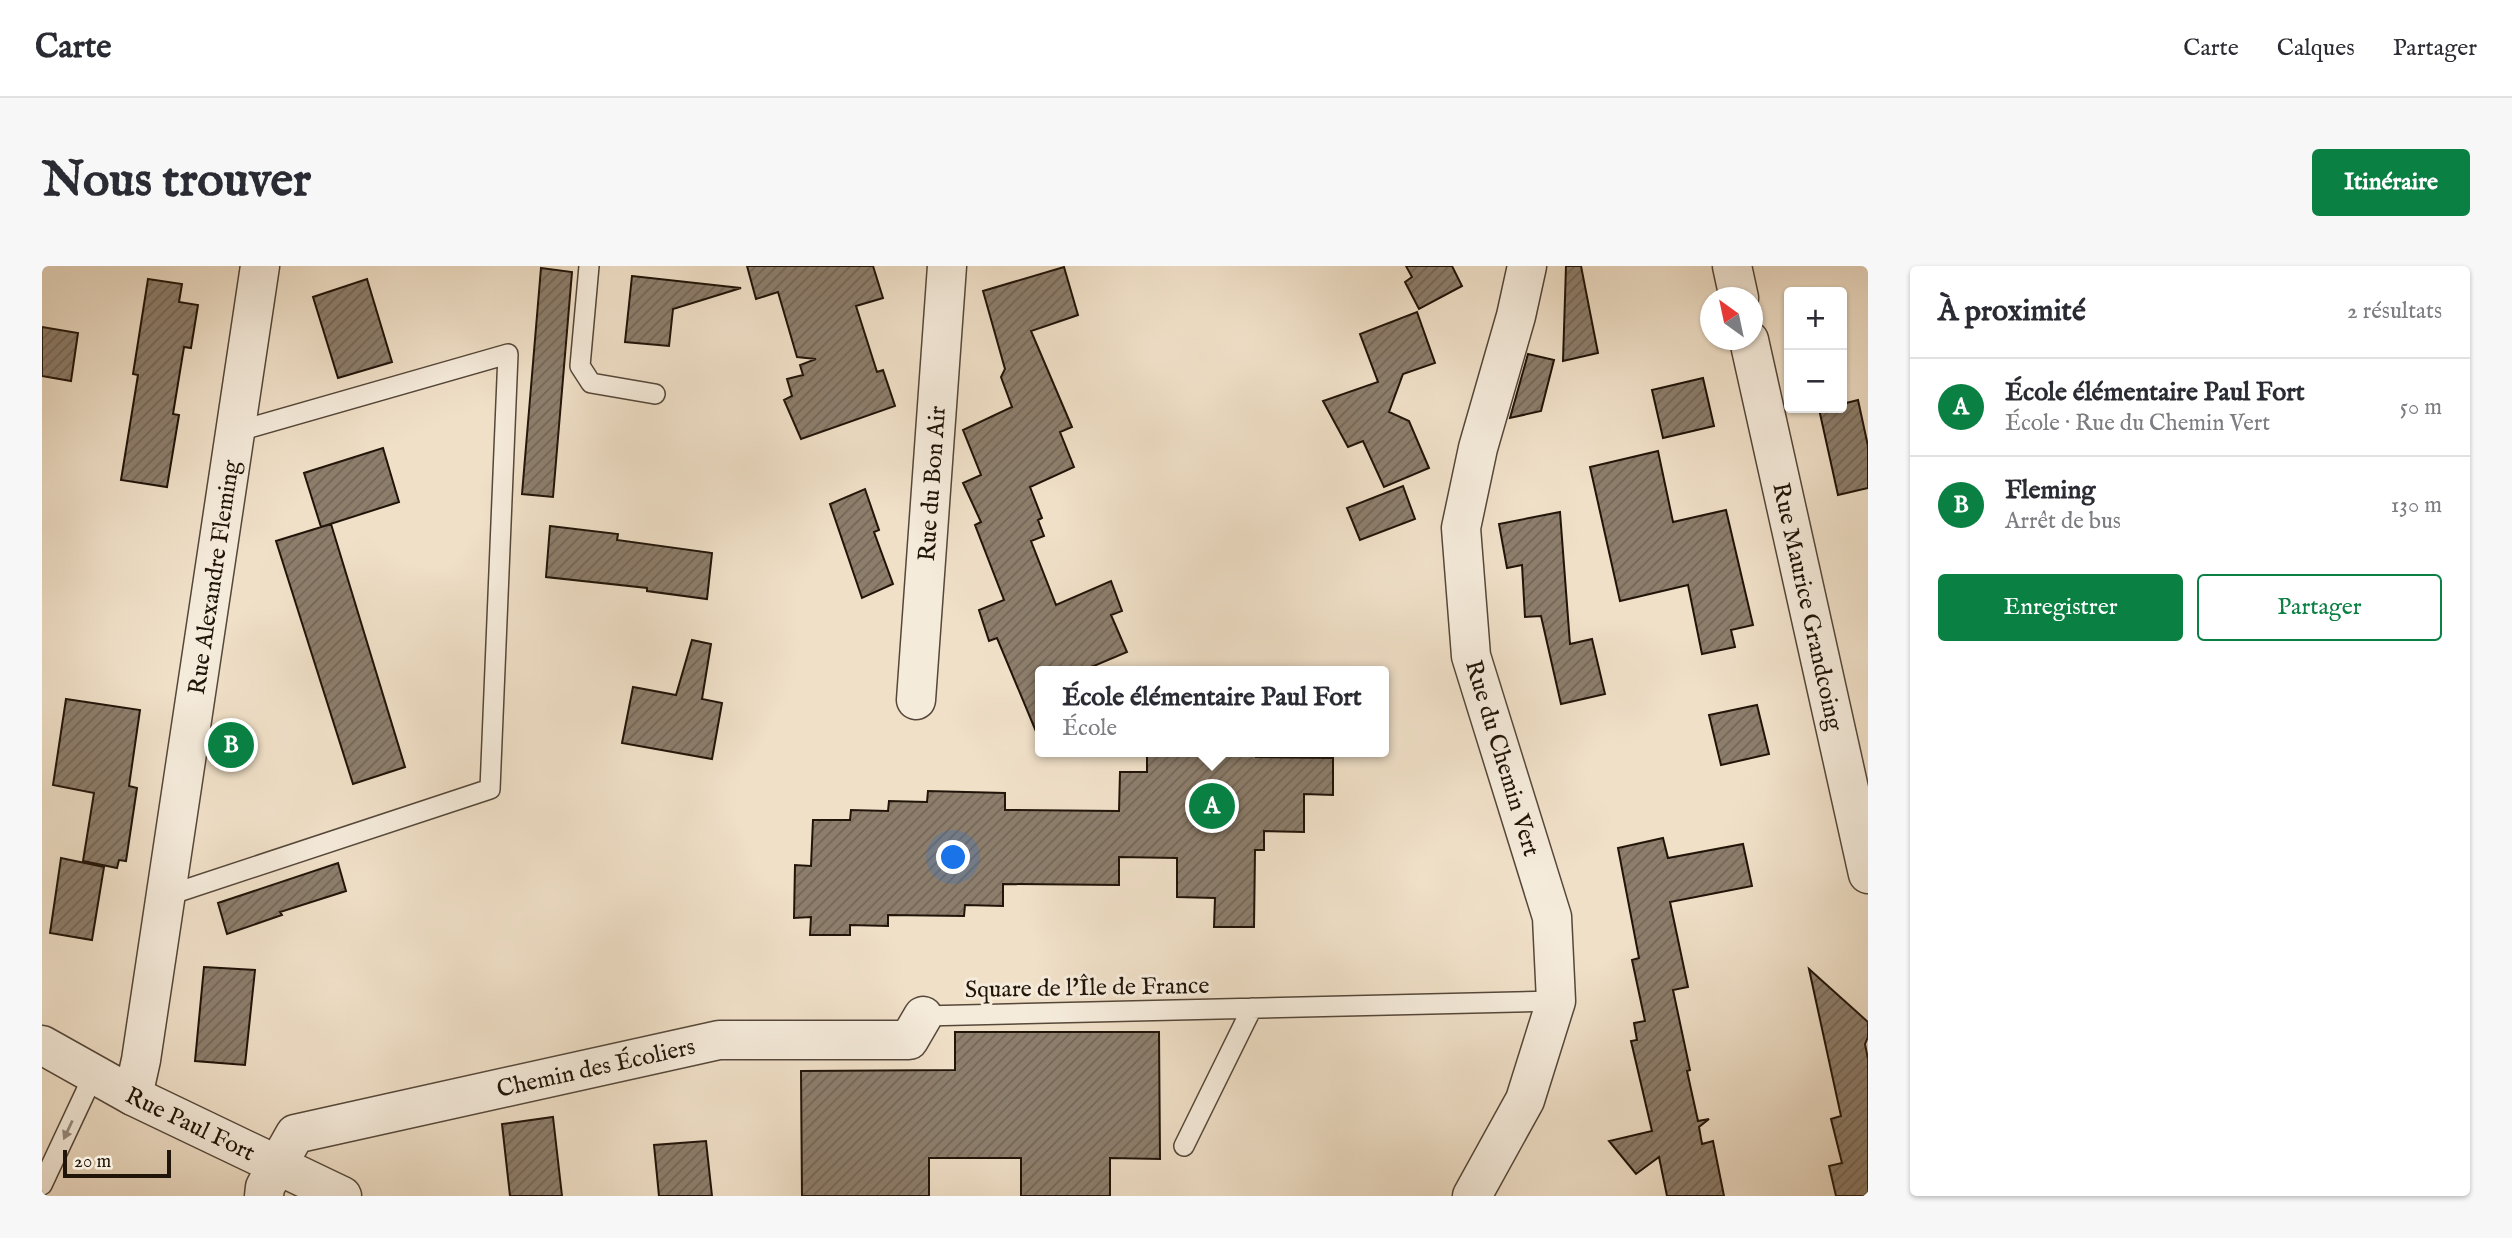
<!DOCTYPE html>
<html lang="fr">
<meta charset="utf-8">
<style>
:root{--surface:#fff;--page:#f7f7f7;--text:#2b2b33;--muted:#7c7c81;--line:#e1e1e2;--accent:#0b8043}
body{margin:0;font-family:"IM FELL English",serif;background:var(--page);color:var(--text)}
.controls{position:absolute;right:21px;top:21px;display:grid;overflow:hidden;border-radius:7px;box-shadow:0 2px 5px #0004}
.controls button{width:63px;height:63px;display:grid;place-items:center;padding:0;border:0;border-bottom:2px solid var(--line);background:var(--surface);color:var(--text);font:35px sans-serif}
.compass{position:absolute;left:1658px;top:21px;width:63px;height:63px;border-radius:50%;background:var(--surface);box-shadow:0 2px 5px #0004;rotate:327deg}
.scale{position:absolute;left:21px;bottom:18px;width:108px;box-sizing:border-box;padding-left:7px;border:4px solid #211409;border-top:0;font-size:19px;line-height:24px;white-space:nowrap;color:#211409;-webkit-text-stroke:5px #f5ebdb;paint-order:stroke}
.you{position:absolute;left:912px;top:592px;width:24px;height:24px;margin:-18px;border:5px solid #fff;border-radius:50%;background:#1a73e8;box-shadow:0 0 0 10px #1a73e833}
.badge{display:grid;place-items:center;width:46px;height:46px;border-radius:50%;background:var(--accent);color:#fff;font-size:23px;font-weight:700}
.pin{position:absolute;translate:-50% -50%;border:4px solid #fff;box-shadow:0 2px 7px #0006}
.popup{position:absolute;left:993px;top:400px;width:354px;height:91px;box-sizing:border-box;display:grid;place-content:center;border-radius:7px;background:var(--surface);filter:drop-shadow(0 2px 5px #0005);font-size:23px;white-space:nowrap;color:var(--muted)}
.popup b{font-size:26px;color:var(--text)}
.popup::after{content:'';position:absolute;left:50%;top:100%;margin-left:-14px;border:14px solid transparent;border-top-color:var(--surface)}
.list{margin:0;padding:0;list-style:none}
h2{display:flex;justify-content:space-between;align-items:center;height:91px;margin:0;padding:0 28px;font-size:30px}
h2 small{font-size:23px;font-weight:400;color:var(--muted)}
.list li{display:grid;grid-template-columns:46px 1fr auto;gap:21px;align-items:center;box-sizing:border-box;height:98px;padding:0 28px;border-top:2px solid var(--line)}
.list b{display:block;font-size:26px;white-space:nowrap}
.list p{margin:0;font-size:23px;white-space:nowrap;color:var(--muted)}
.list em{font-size:23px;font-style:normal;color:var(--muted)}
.actions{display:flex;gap:14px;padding:21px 28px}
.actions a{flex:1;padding:16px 0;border:2px solid var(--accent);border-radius:7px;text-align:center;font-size:24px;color:var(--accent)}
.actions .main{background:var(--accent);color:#fff}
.map{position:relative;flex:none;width:1826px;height:930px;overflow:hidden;border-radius:7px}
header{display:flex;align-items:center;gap:42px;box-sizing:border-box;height:98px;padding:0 35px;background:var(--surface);border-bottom:2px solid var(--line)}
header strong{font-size:33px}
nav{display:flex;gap:38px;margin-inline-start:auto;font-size:24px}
.intro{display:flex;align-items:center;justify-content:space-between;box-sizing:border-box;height:168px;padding:0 42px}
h1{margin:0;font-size:49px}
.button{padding:18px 32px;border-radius:7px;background:var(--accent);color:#fff;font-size:24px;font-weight:700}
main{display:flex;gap:42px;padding:0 42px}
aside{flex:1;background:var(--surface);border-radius:7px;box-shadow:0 2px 5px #0004}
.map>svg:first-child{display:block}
.building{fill:url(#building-hatch);stroke:#211409;stroke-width:2}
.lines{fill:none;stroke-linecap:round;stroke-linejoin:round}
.lane-casing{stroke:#554739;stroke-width:22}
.street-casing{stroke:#554739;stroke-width:41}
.lane{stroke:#f5ebdb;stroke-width:19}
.street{stroke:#f5ebdb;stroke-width:38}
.oneway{fill:#968a7c}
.labels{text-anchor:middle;stroke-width:6;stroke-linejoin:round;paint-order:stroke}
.street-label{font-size:24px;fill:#211409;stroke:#f5ebdb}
</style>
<header>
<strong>Carte</strong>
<nav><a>Carte</a><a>Calques</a><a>Partager</a></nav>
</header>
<div class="intro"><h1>Nous trouver</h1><a class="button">Itinéraire</a></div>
<main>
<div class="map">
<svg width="1826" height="930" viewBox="0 0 1826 930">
<defs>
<pattern id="building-hatch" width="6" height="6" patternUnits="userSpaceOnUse" patternTransform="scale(1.75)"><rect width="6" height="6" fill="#8d7e6c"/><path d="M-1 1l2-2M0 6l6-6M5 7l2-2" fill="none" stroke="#736657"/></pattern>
</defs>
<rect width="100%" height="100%" fill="#f0e0c8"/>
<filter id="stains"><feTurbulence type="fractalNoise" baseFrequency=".00286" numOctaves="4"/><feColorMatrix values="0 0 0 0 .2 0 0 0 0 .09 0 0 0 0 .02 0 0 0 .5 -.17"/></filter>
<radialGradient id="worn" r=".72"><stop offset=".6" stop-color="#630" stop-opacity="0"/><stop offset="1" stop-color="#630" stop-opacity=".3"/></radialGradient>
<path class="building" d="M705,0h126l10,32 -27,8 21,66 6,-2 12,36 -94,33 -17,-39 8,-4 -5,-17 16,-4 -3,-10 16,-6 -19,-2 -19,-65 -22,7z
M1364,0h46l10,20 -43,23 -14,-27 7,-5z
M1524,0h15l17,87 -35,8z
M1022,1l14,48 -47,16 41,96 -12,5 14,35 -44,20 12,31 -4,2 6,16 -13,5 25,64 55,-24 11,30 -11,4 16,37 -45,19h-42v70l-43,-103 -8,3 -10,-31 25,-10 -29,-75 6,-3 -18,-39 18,-8 -18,-45 49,-23 -11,-30 4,-8 -22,-78z
M499,2l31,4 -19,225 -31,-3z
M590,10l109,12 -68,21 -4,37 -44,-4z
M106,13l34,5 -3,18 19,3 -7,43 -7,-1 -11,67 6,1 -12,72 -46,-7 17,-105 -5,-1z
M325,13l25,83 -54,16 -25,-81z
M1375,46l18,51 -32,11 -14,38 20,9 20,47 -45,19 -21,-46 -15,6 -25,-46 55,-19 -18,-48z
M0,61l36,6 -7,48 -29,-5z
M1486,88l26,6 -13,51 -31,7z
M1661,112l11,48 -51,12 -11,-48z
M1816,134l10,46v42l-30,7 -19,-86 23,-1v-4z
M341,182l16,54 -78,25 -17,-54z
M1616,185l15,71 53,-12 27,115 -22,5 4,17 -33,7 -14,-69 -68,16 -30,-134z
M1361,220l12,33 -55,21 -13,-32z
M823,223l14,41 -5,2 19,52 -31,14 -32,-94z
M1518,246l10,132 22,-5 13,55 -44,10 -20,-88 -16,1 -3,-52 -15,3 -8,-44z
M289,258l74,243 -52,17 -77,-243z
M508,260l68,8 -1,6 95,13 -5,46 -60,-8v-3l-101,-11z
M650,374l19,4 -9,55 20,4 -10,56 -90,-16 11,-56 43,8z
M24,433l74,11 -11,76 8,2 -11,73 -7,-1 -2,8 -34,-7 11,-68 -41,-8z
M1715,439l12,49 -48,11 -12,-50z
M1105,486h109v5l77,1v37l-29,-1v38l-40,-1v19h-9l-1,77h-40l1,-29 -38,-1v-39l-58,-1v28l-116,-1v22l-38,-1 -1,11 -76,-1v11l-38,-1v10h-40l1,-18 -17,1 1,-53 16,1 2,-46h37l1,-10 37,1 1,-10 38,1 1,-11 77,2v17l114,1 1,-39h27z
M1621,572l5,20 75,-14 9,42 -82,16 18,85 -15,3 17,80 -3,1 11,50 11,-2 -10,8 3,17 11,-3 11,55h-57l-8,-39 -23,17 -27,-33 43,-10 -21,-90 6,-1 -3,-17 11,-2 -13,-61 7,-2 -21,-110z
M19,592l43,9 -12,73 -42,-7z
M296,597l8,28 -66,21 2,3 -55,19 -9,-31z
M162,701l51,3 -10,95 -50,-4z
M1767,703l59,53v15l-3,7 3,15v137h-32l-7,-30 13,-3 -11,-44 10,-3z
M913,766h204l1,127 -50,-1v38h-89v-38h-92v38h-127l-1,-125 154,-1z
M511,851l9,79h-52l-8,-72z
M664,875l6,55h-53l-5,-51z"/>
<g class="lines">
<defs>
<path id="lane" d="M547,0l-9,100 11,17 64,11
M124,630l324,-107 18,-435 -273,78
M881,750l633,-15
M1142,880l68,-138
M0,919l52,-111"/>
<g id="street">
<path d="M1690,0l7,32"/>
<path id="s1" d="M1707,74l119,534"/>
<path id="s2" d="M874,434l31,-434"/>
<path id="s3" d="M0,779l91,51 209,100"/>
<path id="s4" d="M91,830l8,-36 119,-794"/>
<path id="s5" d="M222,930l1,-9 30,-53 424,-94h190l14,-24"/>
<path d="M1430,930l53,-96 31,-99 -4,-84 -81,-261 -10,-128 17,-80 38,-132 11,-50"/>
</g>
</defs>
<use href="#lane" class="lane-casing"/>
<use href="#street" class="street-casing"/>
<use href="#lane" class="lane"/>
<use href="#street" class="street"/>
</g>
<defs><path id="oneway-solid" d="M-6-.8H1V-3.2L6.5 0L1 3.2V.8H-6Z" transform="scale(1.75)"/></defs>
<use class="oneway" href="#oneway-solid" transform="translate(26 864) rotate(115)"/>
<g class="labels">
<g class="street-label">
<text dy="8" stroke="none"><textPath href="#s2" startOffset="217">Rue du Bon Air</textPath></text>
<text dy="8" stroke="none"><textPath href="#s4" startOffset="525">Rue Alexandre Fleming</textPath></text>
<text dy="8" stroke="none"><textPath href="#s1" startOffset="273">Rue Maurice Grandcoing</textPath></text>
<text transform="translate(1461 492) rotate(73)" y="8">Rue du Chemin Vert</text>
<text transform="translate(1045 721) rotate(-1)" y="8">Square de l'Île de France</text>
<text dy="8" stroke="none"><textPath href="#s5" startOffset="378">Chemin des Écoliers</textPath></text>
<text dy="8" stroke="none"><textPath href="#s3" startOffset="168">Rue Paul Fort</textPath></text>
</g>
</g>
<rect width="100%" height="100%" filter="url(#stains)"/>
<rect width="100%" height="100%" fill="url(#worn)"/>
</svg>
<div class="controls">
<button>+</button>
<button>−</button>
</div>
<svg class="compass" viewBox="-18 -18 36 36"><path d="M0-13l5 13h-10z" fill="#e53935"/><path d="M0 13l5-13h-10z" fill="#7c7c81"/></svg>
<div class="scale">20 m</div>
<div class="you"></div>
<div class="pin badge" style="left:1170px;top:540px">A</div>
<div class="popup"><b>École élémentaire Paul Fort</b>École</div>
<div class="pin badge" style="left:189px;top:479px">B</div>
</div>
<aside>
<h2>À proximité<small>2 résultats</small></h2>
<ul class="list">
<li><span class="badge">A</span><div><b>École élémentaire Paul Fort</b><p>École · Rue du Chemin Vert</p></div><em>50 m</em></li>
<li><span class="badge">B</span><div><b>Fleming</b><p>Arrêt de bus</p></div><em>130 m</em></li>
</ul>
<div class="actions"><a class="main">Enregistrer</a><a>Partager</a></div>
</aside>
</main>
